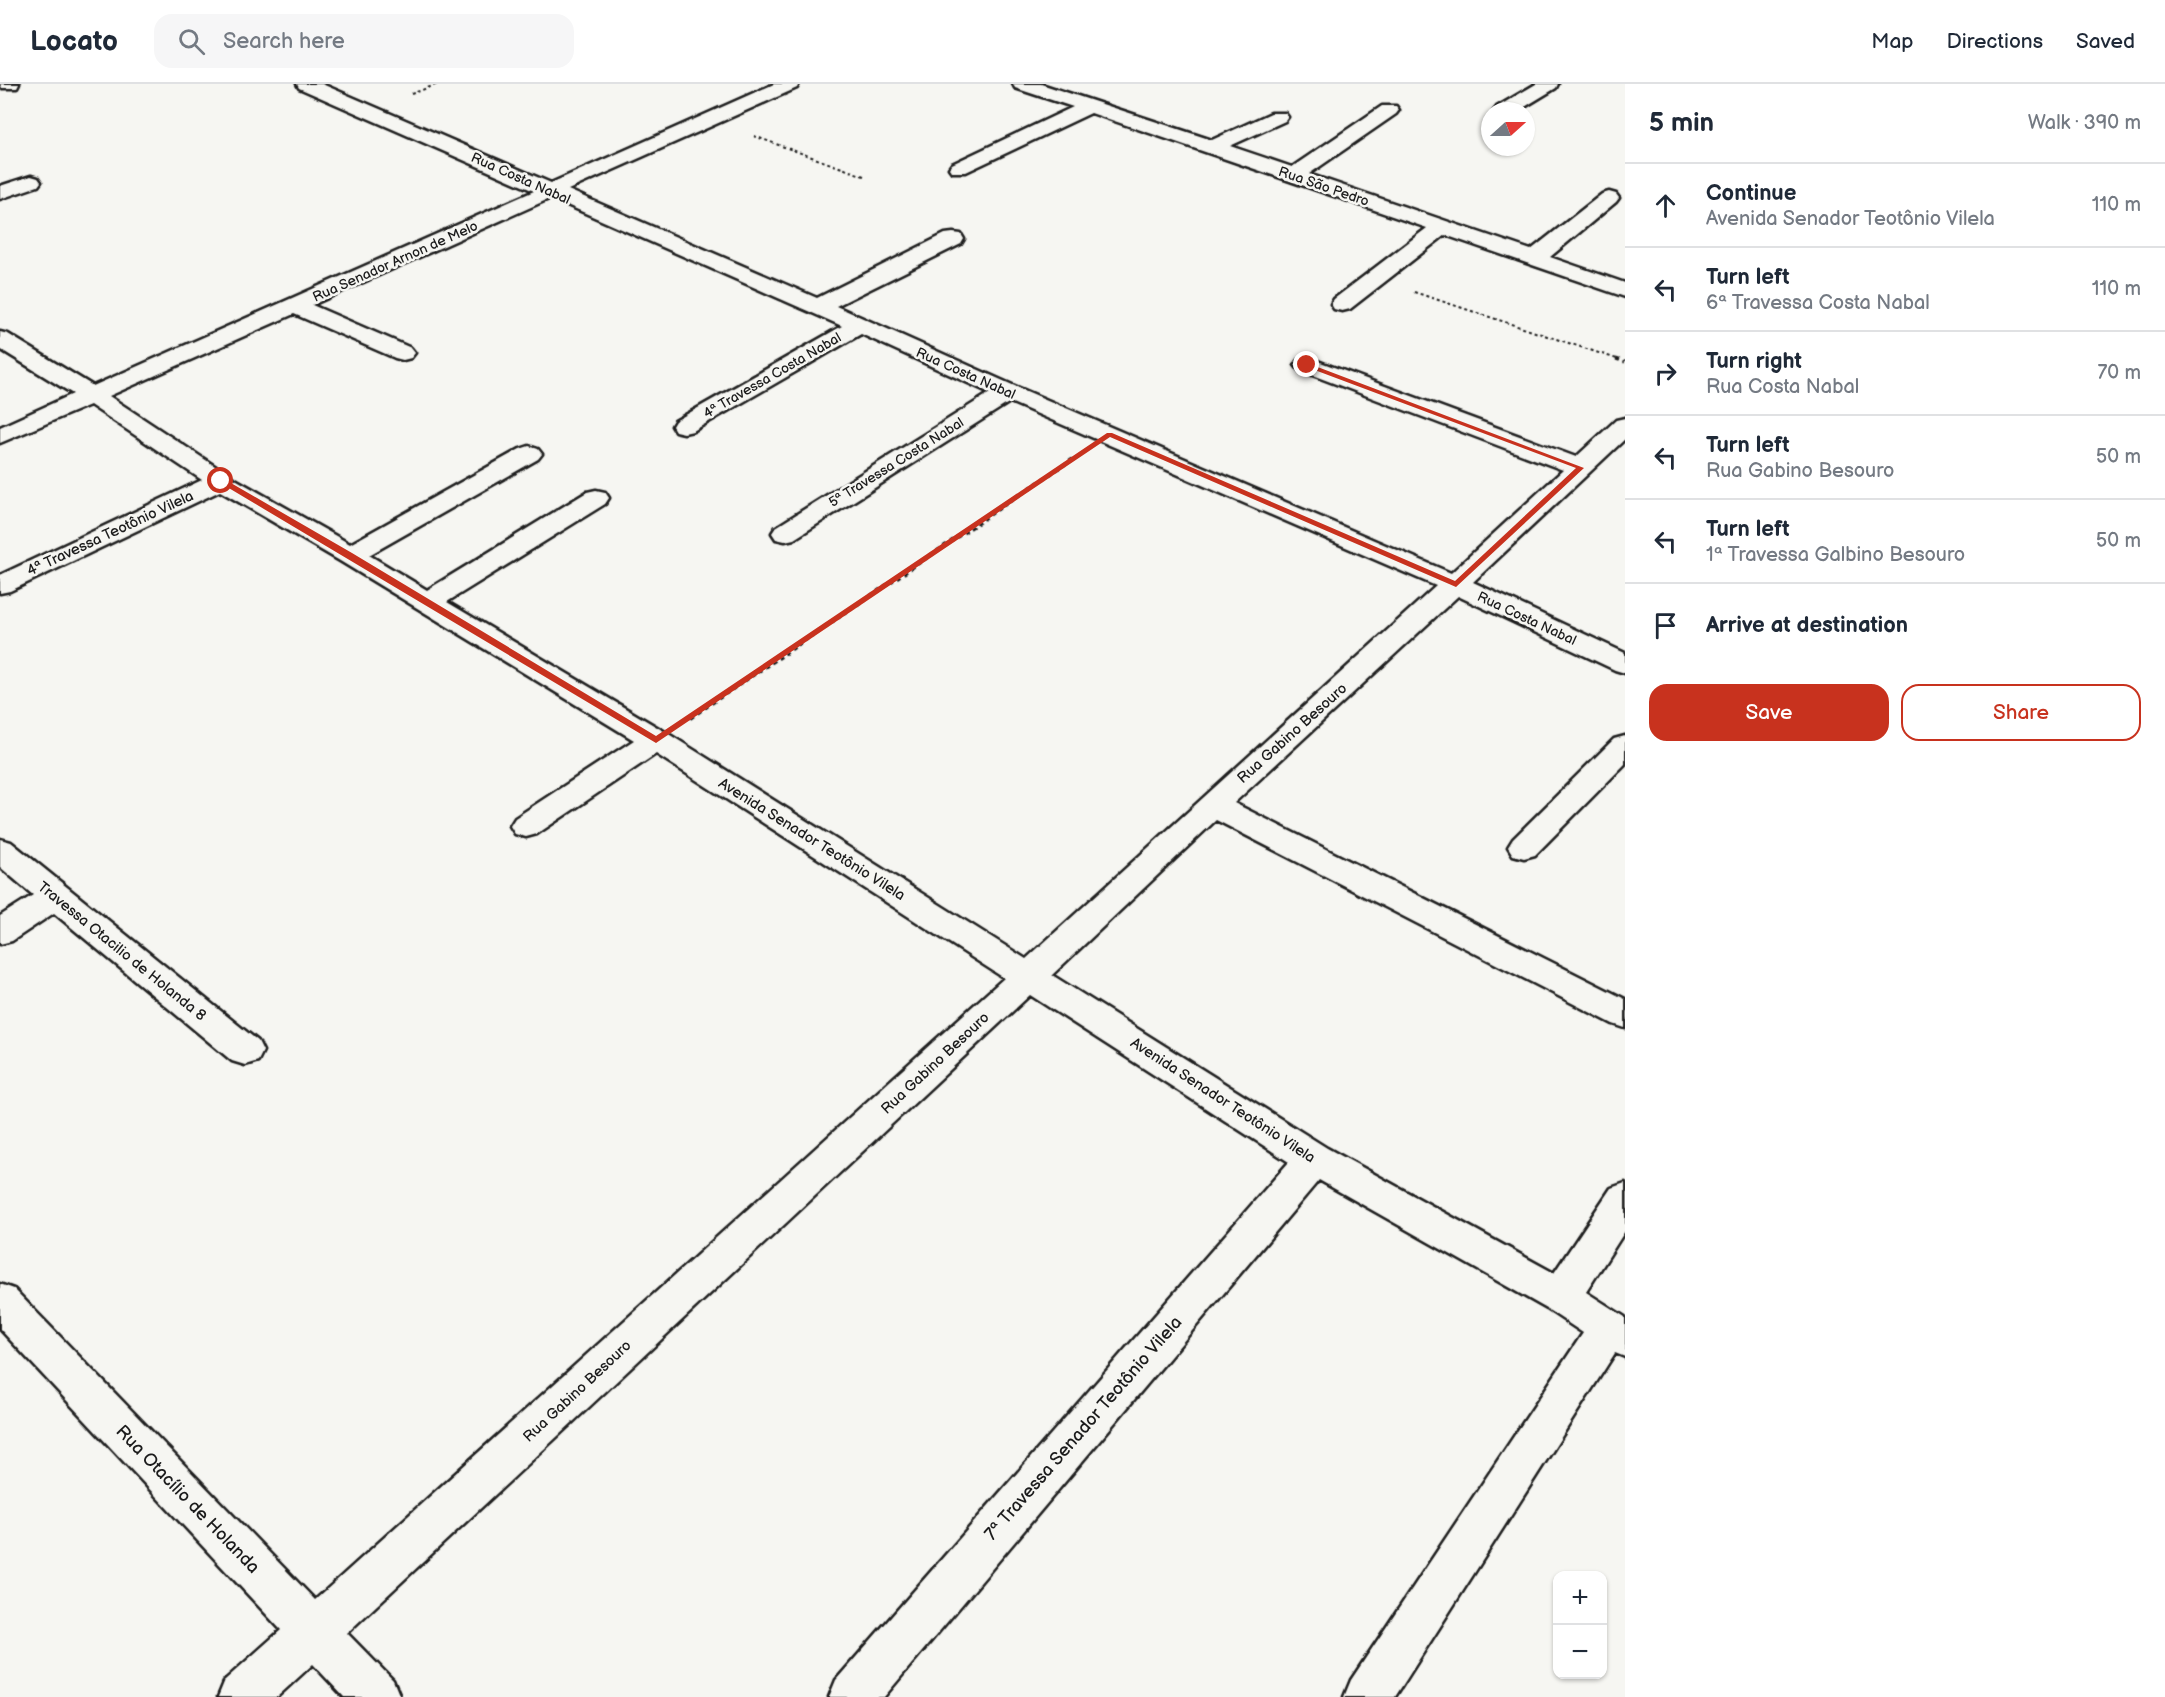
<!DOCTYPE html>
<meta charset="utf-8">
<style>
:root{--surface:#fff;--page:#f6f6f7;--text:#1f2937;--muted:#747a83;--line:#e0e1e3;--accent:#c8321e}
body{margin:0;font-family:"Balsamiq Sans",sans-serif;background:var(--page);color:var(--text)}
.controls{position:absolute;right:18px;bottom:18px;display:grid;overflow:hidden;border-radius:12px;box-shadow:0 2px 4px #0004}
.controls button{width:54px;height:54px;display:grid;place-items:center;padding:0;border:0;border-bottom:2px solid var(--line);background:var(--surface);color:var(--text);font:30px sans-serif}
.compass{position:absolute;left:1481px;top:18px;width:54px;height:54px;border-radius:50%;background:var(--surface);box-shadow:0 2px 4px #0004;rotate:69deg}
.stop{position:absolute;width:18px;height:18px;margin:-14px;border:4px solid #c8321e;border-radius:50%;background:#fff}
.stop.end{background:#c8321e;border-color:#fff;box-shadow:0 2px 6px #0008}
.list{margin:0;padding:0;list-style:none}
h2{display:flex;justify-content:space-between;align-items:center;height:78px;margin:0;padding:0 24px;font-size:26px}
h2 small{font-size:20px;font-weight:400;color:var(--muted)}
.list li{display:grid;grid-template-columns:39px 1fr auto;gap:18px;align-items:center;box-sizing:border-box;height:84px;padding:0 24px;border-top:2px solid var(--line)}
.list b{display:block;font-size:22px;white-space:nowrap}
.list p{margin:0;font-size:20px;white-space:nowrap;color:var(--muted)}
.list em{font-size:20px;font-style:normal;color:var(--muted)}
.actions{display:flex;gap:12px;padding:18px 24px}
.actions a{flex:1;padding:14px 0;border:2px solid var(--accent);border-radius:18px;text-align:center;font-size:21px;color:var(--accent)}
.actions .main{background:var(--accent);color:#fff}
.icon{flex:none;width:33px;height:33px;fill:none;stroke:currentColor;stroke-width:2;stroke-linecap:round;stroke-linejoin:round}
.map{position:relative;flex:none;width:1625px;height:1613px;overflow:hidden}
header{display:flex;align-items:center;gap:36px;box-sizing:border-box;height:84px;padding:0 30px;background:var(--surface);border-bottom:2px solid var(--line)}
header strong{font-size:28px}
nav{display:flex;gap:33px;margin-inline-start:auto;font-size:21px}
.search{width:420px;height:54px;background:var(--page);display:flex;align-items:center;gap:15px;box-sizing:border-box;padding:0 21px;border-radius:18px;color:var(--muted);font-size:22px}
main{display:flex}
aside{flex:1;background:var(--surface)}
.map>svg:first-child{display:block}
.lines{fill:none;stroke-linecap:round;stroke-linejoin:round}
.minor-casing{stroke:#1c1c1c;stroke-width:5}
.path-far2{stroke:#1c1c1c;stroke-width:2;stroke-dasharray:3 3;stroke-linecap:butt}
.path-far1{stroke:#1c1c1c;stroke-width:3;stroke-dasharray:4 4;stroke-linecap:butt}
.path{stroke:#1c1c1c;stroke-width:4;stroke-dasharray:4.5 4.5;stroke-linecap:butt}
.minor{fill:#f6f6f2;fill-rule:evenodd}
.route{fill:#c8321e}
.labels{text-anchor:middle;stroke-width:5;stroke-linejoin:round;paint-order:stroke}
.far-street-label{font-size:14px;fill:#1c1c1c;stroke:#f6f6f2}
.street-label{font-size:15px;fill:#1c1c1c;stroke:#f6f6f2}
.near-street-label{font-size:18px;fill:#1c1c1c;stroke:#f6f6f2}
</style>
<header>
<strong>Locato</strong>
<div class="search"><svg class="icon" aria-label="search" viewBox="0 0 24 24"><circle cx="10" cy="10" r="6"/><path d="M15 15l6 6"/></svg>Search here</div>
<nav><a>Map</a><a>Directions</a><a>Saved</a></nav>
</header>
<main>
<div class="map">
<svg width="1625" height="1613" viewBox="0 0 1625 1613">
<rect width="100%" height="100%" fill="#f6f6f2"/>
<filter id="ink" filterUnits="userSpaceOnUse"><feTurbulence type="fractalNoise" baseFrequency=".0167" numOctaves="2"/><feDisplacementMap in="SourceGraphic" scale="12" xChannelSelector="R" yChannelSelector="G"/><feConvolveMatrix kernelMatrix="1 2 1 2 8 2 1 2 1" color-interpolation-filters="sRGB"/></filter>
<g filter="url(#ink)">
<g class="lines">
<defs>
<path id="minor" d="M0,0h19l-2,4h-15z
M297,0h25l229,99 223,-99h25l-2,4 -229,102 249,108 128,-64 8,-1 8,1 3,5 -3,5 -125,62 181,81 434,186 112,-103 -264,-100 -4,-5 4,-5 8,-2 8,2 261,97 40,-37 9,-2v21l-152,143 152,71v20l-10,-3 -157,-74 -224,207 391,196v29l-12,-4 -397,-204 -164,155 275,173 227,125 57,-85 14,-5v48l-39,61 39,25v40l-10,-4 -220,344h-51l7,-17 232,-347 -36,-24 -228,-129 -435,517h-55l7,-17 453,-518 -259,-167 -683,638 46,47 7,17h-56l-31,-33 -36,33h-59l7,-17 56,-50 -281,-301v-45l14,5 301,311 689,-622 -348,-224 -119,80 -11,3 -11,-3 -5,-8 5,-8 119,-78 -294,-179 -120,-70 -210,100 -10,2v-18l202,-95 -112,-75 -90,38v-16l73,-33 -73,-45v-17l8,2 85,52 441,-195 -235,-103zM551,114l291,128 -167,95 -3,5 3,5 9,2 9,-2 168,-97 129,59 -214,134 -4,6 4,6 9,2 9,-2 216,-137 426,184 -410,373 -359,-226 -220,-131 158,-98 4,-6 -4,-6 -9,-2 -9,2 -160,98 -58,-35 169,-96 4,-5 -4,-5 -9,-3 -9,3 -170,95 -120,-68 -121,-80 185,-82 101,44 8,2 8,-2 4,-5 -4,-5 -99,-43z
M1013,0h28l171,56 59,-27h14l3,4 -3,4 -55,25 62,21 90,-61h14l3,4 -3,4 -87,60 222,76 71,-56 7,-2 7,2 3,4 -3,4 -66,55 75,26v14l-180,-62 -95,74 -8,2 -8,-2 -3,-5 3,-5 93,-71 -336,-115 -125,59h-14l-3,-4 3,-4 121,-57 -58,-19z
M1536,0h22l-2,4 -38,23h-24l3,-4z
M31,92l7,2 3,4 -3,4 -38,13v-13z
M1625,652v28l-90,91 -11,3 -11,-3 -5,-8 5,-8 101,-100z
M0,755l11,3 247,199 5,10 -5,10 -13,4 -13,-4 -178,-148 -42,28 -12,3v-28l33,-21 -33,-28z"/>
</defs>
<use href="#minor" class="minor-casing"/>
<path class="path-far2" d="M411,10l27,-10
M754,52l110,40
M1414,208l206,68"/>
<path class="path-far1" d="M1616,275l9,3
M705,624l369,-250"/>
<path class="path" d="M690,634l17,-12"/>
<use href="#minor" class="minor"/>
</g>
</g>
<path class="route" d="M1307,279l277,105 -128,119 -346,-150 -454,306 -439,-262 7,-2 128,74 304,183 451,-303h5l343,148 121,-113 -272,-102z"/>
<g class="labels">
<g class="far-street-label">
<text transform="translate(521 94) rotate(24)" y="5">Rua Costa Nabal</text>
<text transform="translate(1324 102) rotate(19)" y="5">Rua São Pedro</text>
<text transform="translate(395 177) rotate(-24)" y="5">Rua Senador Arnon de Melo</text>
<text transform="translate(966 289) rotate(24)" y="5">Rua Costa Nabal</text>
<text transform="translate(772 291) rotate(-30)" y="5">4ª Travessa Costa Nabal</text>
<text transform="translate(896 378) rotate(-32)" y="5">5ª Travessa Costa Nabal</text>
<text transform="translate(1527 534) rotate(25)" y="5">Rua Costa Nabal</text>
</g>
<g class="street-label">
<text transform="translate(110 449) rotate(-25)" y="5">4ª Travessa Teotônio Vilela</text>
<text transform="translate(1292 649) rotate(-42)" y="5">Rua Gabino Besouro</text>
<text transform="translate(812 755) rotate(32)" y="5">Avenida Senador Teotônio Vilela</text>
<text transform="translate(122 867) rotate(39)" y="5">Travessa Otacilio de Holanda 8</text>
<text transform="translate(935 979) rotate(-43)" y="5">Rua Gabino Besouro</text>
<text transform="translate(1223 1016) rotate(33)" y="5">Avenida Senador Teotônio Vilela</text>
<text transform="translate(577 1307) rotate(-43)" y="5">Rua Gabino Besouro</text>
</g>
<g class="near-street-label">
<text transform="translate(1083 1344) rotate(-49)" y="6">7ª Travessa Senador Teotônio Vilela</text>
<text transform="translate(188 1415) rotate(46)" y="6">Rua Otacílio de Holanda</text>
</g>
</g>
</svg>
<div class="controls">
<button>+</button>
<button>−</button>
</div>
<svg class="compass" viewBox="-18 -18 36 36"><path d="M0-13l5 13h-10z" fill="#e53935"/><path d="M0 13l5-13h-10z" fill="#747a83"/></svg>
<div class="stop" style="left:221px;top:397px"></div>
<div class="stop end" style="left:1307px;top:281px"></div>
</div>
<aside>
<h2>5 min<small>Walk · 390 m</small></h2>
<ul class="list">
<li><svg class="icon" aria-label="ahead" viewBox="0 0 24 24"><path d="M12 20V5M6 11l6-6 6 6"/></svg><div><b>Continue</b><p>Avenida Senador Teotônio Vilela</p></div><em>110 m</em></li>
<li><svg class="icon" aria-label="left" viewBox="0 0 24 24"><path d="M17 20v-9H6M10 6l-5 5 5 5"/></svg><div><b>Turn left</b><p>6ª Travessa Costa Nabal</p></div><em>110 m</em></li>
<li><svg class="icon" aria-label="right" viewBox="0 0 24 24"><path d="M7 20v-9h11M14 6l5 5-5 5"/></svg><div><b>Turn right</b><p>Rua Costa Nabal</p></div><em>70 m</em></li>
<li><svg class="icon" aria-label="left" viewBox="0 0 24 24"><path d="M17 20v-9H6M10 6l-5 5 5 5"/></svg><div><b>Turn left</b><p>Rua Gabino Besouro</p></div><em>50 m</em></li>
<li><svg class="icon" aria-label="left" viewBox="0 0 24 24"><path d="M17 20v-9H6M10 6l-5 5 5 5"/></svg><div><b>Turn left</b><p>1ª Travessa Galbino Besouro</p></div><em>50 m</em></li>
<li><svg class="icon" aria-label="arrive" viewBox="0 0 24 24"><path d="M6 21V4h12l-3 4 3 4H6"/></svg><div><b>Arrive at destination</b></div></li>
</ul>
<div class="actions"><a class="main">Save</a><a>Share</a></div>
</aside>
</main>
